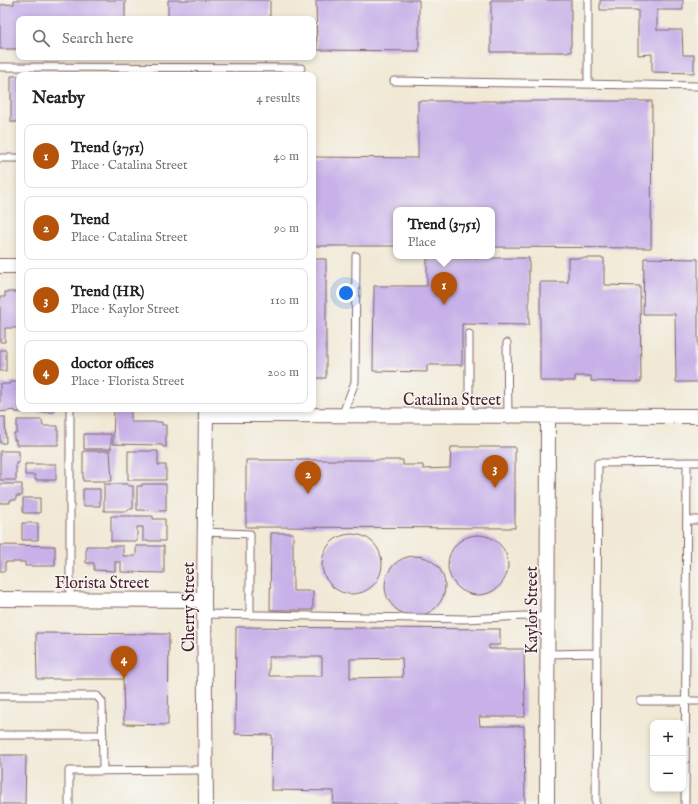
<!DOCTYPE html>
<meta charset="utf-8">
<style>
:root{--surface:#fff;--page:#f6f6f6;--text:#222;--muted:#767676;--line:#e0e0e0;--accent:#b45309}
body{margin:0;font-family:"IM FELL English",serif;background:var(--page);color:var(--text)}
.controls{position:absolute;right:12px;bottom:12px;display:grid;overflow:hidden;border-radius:8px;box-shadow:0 2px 6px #0003}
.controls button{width:36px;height:36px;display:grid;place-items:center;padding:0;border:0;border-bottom:1px solid var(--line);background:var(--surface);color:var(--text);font:20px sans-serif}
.you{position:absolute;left:346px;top:293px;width:14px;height:14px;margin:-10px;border:3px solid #fff;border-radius:50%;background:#1a73e8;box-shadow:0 0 0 6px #1a73e833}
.badge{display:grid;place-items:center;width:26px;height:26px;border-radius:50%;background:var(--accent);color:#fff;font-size:13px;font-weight:700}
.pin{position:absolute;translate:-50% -33px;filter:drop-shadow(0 1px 2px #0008)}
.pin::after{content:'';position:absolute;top:21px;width:14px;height:12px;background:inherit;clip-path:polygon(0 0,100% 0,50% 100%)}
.popup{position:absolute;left:393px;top:207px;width:102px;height:52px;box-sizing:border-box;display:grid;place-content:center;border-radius:8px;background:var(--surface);filter:drop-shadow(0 1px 3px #0005);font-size:13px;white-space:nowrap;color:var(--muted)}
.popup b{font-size:15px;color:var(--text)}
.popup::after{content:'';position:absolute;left:50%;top:100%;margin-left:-8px;border:8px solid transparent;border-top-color:var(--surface)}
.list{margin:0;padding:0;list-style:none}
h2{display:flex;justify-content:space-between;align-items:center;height:52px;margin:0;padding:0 16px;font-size:17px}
h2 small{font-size:13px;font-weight:400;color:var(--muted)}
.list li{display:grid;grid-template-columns:26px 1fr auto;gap:12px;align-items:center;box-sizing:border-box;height:64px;margin:0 8px 8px;padding:0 8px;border:1px solid var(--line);border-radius:8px}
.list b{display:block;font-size:15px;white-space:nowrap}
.list p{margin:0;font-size:13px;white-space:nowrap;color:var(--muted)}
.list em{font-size:13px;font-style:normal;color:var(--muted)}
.icon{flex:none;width:22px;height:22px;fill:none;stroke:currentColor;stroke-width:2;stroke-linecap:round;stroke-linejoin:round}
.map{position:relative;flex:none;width:698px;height:804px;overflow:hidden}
.search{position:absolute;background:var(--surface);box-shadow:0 2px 6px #0003;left:16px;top:16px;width:300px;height:44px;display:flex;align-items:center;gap:10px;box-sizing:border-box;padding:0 14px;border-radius:8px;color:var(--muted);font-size:15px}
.panel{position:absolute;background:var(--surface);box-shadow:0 2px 6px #0003;left:16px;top:72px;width:300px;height:340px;border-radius:8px}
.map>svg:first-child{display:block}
.building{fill:#c7b1e8;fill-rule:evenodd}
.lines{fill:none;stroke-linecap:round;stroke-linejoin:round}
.service-casing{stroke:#846666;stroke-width:9}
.minor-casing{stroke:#846666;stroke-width:16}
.service{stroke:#fff;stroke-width:7}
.minor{stroke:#fff;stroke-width:14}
.labels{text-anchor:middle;stroke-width:3;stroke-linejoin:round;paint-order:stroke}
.street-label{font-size:16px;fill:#4a1f2b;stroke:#f6f6f2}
</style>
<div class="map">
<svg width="698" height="804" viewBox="0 0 698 804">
<rect width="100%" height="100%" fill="#f6f6f2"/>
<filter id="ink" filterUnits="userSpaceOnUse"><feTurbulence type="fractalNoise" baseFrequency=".025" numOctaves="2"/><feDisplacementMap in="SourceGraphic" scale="8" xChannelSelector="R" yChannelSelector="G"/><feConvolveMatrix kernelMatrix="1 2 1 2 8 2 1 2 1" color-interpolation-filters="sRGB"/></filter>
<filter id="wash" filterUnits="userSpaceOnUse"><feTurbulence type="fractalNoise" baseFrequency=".012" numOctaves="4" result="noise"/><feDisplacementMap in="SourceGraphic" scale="16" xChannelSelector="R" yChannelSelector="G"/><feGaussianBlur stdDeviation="0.9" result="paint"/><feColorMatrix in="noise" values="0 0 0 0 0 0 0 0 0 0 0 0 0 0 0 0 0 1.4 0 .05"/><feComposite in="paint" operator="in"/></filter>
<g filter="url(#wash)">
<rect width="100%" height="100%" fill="#f1e9d5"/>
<g id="blocks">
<path class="building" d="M14,0h111v19h-106v30h-19v-44l14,-1z
M168,0h102v19h-102z
M316,0h103v51l-102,-1z
M491,0h80v52h-80z
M600,0h83v10h-26v20h25l1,25h11v18l-42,-1v-18l-14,1v-45h-38z
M11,76h8v46h-8z
M418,101h234l-1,147 -159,-1v-37h-96v36h-83v-89l105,1z
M427,258h102v67l-67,-1v41h-35v7l-54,-1 1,-85h53z
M568,258h36v27l36,1 1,96 -50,-1v-5h-16v5h-35v-99h28z
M644,258l54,1v123h-22l-1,-68h-32z
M313,259h13v119h-13z
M5,292h14v36h-14v14h-5v-45h5z
M0,350h6v21h-6z
M10,382h9v27h35v3h-39v-2l-15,2v-28h10z
M114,409h17v13h31v3h4v22h-3l-1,-2 -49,-1z
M0,417h5l1,26h-6z
M17,420h25l1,6h15v19h-42v-5h-2v-7h3z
M84,434h27v15h-27z
M451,447h64v81l-269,-1v-67h157v5h20v4l27,-1z
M0,451h19v12h-3v17h-16z
M83,451h27l2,30h-29z
M128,451h30v14h8v15h-38z
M25,464h31v16h-21v-5h-10z
M0,484h22v12h-6v4h-6v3h-10z
M104,484h24v2h5v23h-5v2h-24z
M142,484h24v27l-29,-1v-24h5z
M83,489h17v17h-17z
M23,498h17v15h-17z
M111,516h42v3h12v22h-22v-14h-6v14h-26z
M22,523h16v17h-16z
M271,533h22v58h20v19h-43z
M322 564a30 30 0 1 1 60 0a30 30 0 1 1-60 0Z
M448 565a30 30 0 1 1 60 0a30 30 0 1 1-60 0Z
M0,545l55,1v20h-30v-4h-20v9h-5z
M86,546h37v10h13v-10h28v27l-43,-1v-10h-6v9l-21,-1v-7h-8z
M385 586a30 30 0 1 1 60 0a30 30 0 1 1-60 0Z
M236,627l264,2v16h-11v4h35l1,68h-46l1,9h44l1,78h-192l1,-13 -63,-1 1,-55 -37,-1zM269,657h53v19h-53zM402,658l1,19 -53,1v-19z
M36,633l133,1 -1,91 -44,-1 -1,-45h-86z
M0,755h26l-1,49h-25z"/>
</g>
</g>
<g filter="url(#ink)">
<use href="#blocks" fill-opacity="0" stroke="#846666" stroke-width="1"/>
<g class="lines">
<defs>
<path id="service" d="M588,0v84
M0,67l301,1
M394,81l304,5
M0,158h19
M469,334v82
M507,343l1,73
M70,409v190
M342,416l13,-34 1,-126
M687,520h11
M205,532l45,2v80
M205,614l260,5 60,-3 23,1
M548,654l49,-1
M0,696h97l5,6 1,69
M641,701h57
M0,735h103
M69,804v-33l136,-1
M596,804l2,-341 100,-1
M685,804l2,-342"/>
<path id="minor" d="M0,266h19
M206,415l492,1
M0,599l204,1
M206,804l-2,-204 2,-191
M547,804l1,-388"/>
</defs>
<use href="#service" class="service-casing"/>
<use href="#minor" class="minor-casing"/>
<use href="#service" class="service"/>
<use href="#minor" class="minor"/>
</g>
</g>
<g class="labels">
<g class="street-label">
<text x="452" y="405">Catalina Street</text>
<text x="102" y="588">Florista Street</text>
<text transform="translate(188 607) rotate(-90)" y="6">Cherry Street</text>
<text transform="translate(531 610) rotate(-90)" y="6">Kaylor Street</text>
</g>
</g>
</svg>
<div class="controls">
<button>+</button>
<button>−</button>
</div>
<div class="you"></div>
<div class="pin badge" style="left:444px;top:305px">1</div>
<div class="popup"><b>Trend (3751)</b>Place</div>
<div class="pin badge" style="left:308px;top:494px">2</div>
<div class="pin badge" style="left:495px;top:488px">3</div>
<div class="pin badge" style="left:124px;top:679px">4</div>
<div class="search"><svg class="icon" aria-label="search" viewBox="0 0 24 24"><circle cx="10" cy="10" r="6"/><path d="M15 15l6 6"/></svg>Search here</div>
<section class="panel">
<h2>Nearby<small>4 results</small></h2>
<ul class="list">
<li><span class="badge">1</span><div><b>Trend (3751)</b><p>Place · Catalina Street</p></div><em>40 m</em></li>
<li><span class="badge">2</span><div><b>Trend</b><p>Place · Catalina Street</p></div><em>90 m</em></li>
<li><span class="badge">3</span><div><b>Trend (HR)</b><p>Place · Kaylor Street</p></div><em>110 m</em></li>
<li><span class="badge">4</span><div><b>doctor offices</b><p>Place · Florista Street</p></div><em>200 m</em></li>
</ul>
</section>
</div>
